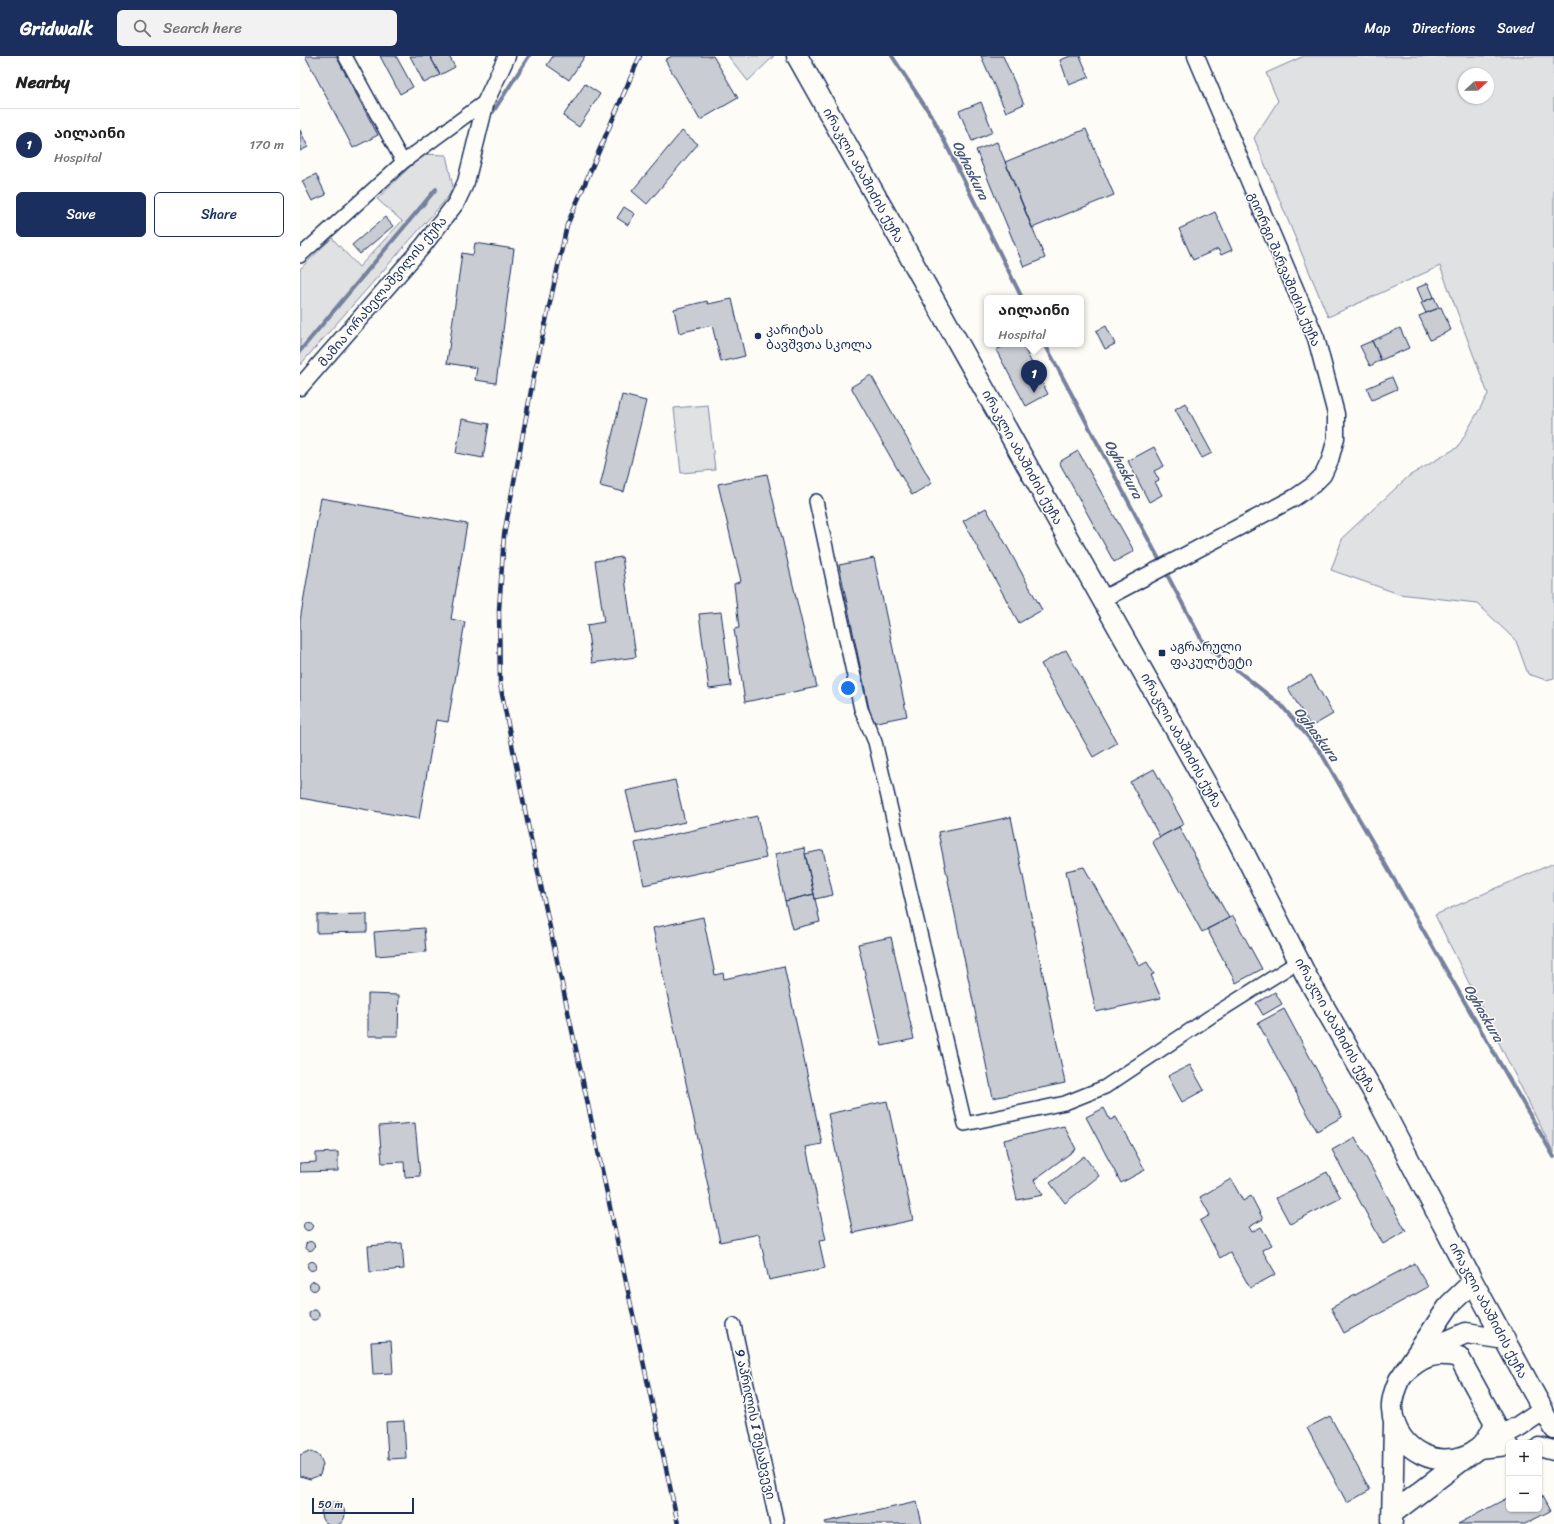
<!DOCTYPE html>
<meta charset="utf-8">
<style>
:root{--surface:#fff;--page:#f2f2f2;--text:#222;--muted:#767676;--line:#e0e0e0;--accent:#1b2f5e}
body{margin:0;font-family:Sriracha,"Noto Sans Georgian",sans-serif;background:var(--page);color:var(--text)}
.controls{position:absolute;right:12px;bottom:12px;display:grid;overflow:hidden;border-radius:6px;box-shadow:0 1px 3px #0004}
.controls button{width:36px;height:36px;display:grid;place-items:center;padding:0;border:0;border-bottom:1px solid var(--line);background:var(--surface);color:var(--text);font:20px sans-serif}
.compass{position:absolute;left:1158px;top:12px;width:36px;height:36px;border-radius:50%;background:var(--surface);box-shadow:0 1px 3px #0004;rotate:68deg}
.scale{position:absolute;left:12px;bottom:10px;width:102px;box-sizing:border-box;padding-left:4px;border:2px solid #1b2f5e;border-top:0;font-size:11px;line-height:14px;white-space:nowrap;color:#1b2f5e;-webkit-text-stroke:3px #fdfcf7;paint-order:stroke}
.you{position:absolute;left:548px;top:632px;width:14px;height:14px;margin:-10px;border:3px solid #fff;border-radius:50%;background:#1a73e8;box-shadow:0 0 0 6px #1a73e833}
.badge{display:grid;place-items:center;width:26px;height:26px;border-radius:50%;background:var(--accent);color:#fff;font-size:13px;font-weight:700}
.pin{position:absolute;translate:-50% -33px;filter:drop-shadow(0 1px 2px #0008)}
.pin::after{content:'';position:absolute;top:21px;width:14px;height:12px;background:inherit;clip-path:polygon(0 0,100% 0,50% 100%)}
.popup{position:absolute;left:684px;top:239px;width:100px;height:52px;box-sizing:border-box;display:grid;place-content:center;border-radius:6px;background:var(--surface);filter:drop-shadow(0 1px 3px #0005);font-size:13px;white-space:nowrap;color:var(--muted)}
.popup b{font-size:15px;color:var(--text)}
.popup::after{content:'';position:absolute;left:50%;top:100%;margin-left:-8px;border:8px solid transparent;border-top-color:var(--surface)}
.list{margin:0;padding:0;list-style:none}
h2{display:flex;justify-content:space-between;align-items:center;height:52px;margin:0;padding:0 16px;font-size:17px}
h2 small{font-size:13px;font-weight:400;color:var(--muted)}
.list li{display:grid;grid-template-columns:26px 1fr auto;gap:12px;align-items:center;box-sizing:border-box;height:72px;padding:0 16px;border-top:1px solid var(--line)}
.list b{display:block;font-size:15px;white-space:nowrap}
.list p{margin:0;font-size:13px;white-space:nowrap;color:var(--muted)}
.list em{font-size:13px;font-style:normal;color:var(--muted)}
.actions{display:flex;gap:8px;padding:12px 16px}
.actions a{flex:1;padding:9px 0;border:1px solid var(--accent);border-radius:6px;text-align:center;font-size:14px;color:var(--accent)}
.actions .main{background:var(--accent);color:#fff}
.icon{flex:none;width:22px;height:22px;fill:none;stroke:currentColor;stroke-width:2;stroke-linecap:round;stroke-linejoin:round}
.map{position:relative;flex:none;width:1254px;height:1468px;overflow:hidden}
header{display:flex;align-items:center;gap:24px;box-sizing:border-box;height:56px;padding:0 20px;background:var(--accent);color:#fff}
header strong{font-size:19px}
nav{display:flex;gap:22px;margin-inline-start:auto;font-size:14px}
.search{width:280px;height:36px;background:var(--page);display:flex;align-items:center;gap:10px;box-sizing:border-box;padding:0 14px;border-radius:6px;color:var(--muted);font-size:15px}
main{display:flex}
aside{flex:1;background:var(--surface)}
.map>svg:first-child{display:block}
.green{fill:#e0e1e3;stroke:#7e88a0;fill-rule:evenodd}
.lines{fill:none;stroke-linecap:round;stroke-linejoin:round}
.stream{stroke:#76819c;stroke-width:4}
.building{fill:#c9ccd3;stroke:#1b2f5e}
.minor-casing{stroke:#1b2f5e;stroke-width:16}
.tertiary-casing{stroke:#1b2f5e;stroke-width:19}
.secondary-casing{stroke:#1b2f5e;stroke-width:21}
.primary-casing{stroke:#1b2f5e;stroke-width:23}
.minor{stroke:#fdfcf7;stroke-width:13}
.tertiary{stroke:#fdfcf7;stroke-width:16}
.secondary{stroke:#fdfcf7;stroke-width:18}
.primary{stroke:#fdfcf7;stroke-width:20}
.rail-casing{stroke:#1b2f5e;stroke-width:4.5}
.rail{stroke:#fdfcf7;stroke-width:3;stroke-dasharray:9;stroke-linecap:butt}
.poi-dot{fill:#1b2f5e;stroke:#fdfcf7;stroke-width:1.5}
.labels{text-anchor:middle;stroke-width:3;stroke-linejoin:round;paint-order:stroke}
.street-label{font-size:13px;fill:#1b2f5e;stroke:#fdfcf7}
.poi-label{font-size:13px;fill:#1b2f5e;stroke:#fdfcf7;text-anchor:start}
.water-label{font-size:14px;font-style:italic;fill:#49587d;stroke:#fdfcf7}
</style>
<header>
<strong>Gridwalk</strong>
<div class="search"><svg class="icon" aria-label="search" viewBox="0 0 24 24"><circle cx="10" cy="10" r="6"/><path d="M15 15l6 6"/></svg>Search here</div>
<nav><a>Map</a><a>Directions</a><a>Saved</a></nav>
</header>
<main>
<aside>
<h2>Nearby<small></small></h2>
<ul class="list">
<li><span class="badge">1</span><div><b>აილაინი</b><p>Hospital</p></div><em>170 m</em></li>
</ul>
<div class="actions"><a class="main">Save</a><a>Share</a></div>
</aside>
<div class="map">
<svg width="1254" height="1468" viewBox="0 0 1254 1468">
<rect width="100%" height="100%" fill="#fdfcf7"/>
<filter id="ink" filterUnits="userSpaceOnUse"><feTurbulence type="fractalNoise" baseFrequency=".025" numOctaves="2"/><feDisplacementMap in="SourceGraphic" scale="8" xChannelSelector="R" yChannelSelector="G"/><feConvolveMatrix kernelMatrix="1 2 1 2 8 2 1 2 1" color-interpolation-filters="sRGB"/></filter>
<g filter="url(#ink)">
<path class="green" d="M428,0h46l-26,25z
M1004,0h250v622l-8,2 -18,-6 -12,-33 -39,-38 -78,-9 -68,-24 12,-33 66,-61 49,-29 30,-53 -48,-128 -112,51 -74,-179 24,-37 -12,-28zM1164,18h24v24h-24z
M123,98l23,1 7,32 -5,10 -148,168v-96l32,-31 27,29 43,-46 -25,-22z
M408,349l7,65 -34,3 -7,-65z
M1254,807v290l-119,-238z"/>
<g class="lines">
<path class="stream" d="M592,0l42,64 88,178
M193,56l36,-56
M745,288l116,219
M0,295l136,-162
M864,513l40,75 77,61 39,46 234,406"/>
</g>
<path class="building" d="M5,0h31l42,79 -25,13z
M80,0h16l17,31 -13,7z
M110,0h20l10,19 -16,8z
M130,0h19l6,11 -15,8z
M253,0h32l-16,24 -22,-15z
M372,0h41l25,42 -38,22 -35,-60z
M681,0h22l21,48 -18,8z
M771,0h9l9,21 -20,8 -9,-25z
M285,28l15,10 -21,33 -16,-11z
M681,46l12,30 -21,9 -13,-30z
M786,73l28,66 -82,33 -27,-66z
M0,74l8,17 -8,4z
M382,75l16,13 -51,60 -15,-13z
M697,86l48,116 -21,9 -48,-117z
M16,118l10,21 -14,6 -10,-20z
M324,151l11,7 -7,11 -11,-7z
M915,156l17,38 -11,5 -3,-6 -25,11 -14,-31z
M85,161l8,9 -33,28 -8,-9z
M175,187l39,6 -18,134 -21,-3 2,-12 -30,-5 15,-110 11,2z
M1128,227l6,14 -11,5 -6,-14z
M1134,241l5,11 -13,5 -5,-10z
M432,243l13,57 -24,6 -9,-37 -33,8 -5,-24 33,-8 1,3z
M1141,251l10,23 -21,10 -11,-24z
M806,270l9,18 -10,5 -9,-18z
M1100,272l9,20 -28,12 -9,-19z
M1072,285l9,19 -11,6 -10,-20z
M708,288h14l26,50 -22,12 -30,-56z
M571,319l61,108 -20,12 -61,-108z
M1092,321l5,12 -25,11 -5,-12z
M322,339l24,6 -22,91 -24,-6z
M885,347l27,50 -10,5 -27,-49z
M162,363l27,5 -6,34 -27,-5z
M854,391l10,19 -10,5 5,9 -4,2 7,13 -13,7 -21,-41z
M778,395l56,100 -20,11 -55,-100z
M467,418l50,213 -72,15 -11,-73 5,-1 -5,-44 7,-3 -23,-97z
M21,442l146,26 -16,95 14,3 -17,100 -12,-2 -17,99 -119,-21v-178z
M686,452l56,102 -23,13 -56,-102z
M322,501l14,100 -44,6 -5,-38 17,-3 -9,-61z
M574,502l33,158 -35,7 -33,-158z
M421,556l10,74 -22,3 -10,-75z
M766,594l51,93 -24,14 -52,-93z
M1011,619l22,39 -22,13 -23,-39z
M854,713l30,55 -24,13 -30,-55z
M375,724l10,42 -49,11 -10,-42z
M457,760l9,42 -122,27 -9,-42z
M711,761l54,266 -72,15 -55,-266z
M879,771l50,91 -27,14 -50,-91z
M504,792l10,46 -29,7 -10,-47z
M523,794l10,45 -18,4 -10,-45z
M784,811l55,99 8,-4 7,12 -3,1 10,23 -65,14 -30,-141z
M514,838l6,28 -28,7 -7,-28z
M67,858v18l-50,1v-18z
M933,860l29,53 -26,14 -29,-54z
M403,861l12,58 8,-2 1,6 60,-13 38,178 -16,3 20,93 -7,1 6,27 -56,12 -10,-46 -39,8 -67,-314z
M124,872l2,24 -50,4 -2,-24z
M591,881l23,102 -32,7 -24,-102z
M975,936l7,12 -19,11 -7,-12z
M68,938l31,1 -1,41h-30z
M984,953l58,108 -25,14 -59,-108z
M890,1009l14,25 -22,12 -14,-26z
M587,1045l26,119 -60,13 -25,-119z
M804,1052l6,12 6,-3 29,53 -24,13 -35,-66z
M115,1067l5,53 -15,1 -1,-15 -22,1 -3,-37z
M764,1070l12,23 -42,31 9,15 -26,5 -13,-60z
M1055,1081l51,94 -23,13 -51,-94z
M38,1096v19l-38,1v-9l16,-1v-9z
M784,1100l15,20 -34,27 -15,-20z
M1027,1116l14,26 -51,26 -14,-26z
M931,1123l12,22 8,-5 12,23 -14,8 3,5 9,-5 11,18 -10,5 14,24 -26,14 -20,-36 -10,6 -20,-37 10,-6 -10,-18z
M3.5 1170a4.5 4.5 0 1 1 9 0a4.5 4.5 0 1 1-9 0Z
M5.5 1190a4.5 4.5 0 1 1 9 0a4.5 4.5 0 1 1-9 0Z
M102,1187l2,26 -34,3 -2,-26z
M7.5 1210a4.5 4.5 0 1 1 9 0a4.5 4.5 0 1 1-9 0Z
M1115,1207l13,24 -84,46 -13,-25z
M9.5 1230a4.5 4.5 0 1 1 9 0a4.5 4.5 0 1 1-9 0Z
M9 1259a5 5 0 1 1 10 0a5 5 0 1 1-10 0Z
M91,1285l2,32 -20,1 -2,-32z
M1030,1360l40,74 -23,13 -40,-75z
M104,1365l2,37 -18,1 -2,-37z
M9,1395l10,4 4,9 -3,11 -10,4 -10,-3v-21z
M1239,1435l11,20 -25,13h-67l51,-27v12h30z
M617,1446l5,22h-96l-1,-2z
M21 1458a12 12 0 1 1 24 0a12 12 0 1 1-24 0Z"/>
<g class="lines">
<defs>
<path id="minor" d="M45,0l58,106
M0,200l103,-94 83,-61
M516,445l45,208 14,33 90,382 100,-21 40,-16 105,-70 89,-56
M434,1269l43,199"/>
<path id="tertiary" d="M0,331l123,-141 33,-43 10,-21 20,-81 21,-45
M803,543l191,-101 19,-13 10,-10 7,-15 6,-22v-24l-20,-76 -120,-282"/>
<path id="secondary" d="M1243,1354l11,20
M1239,1391l15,4
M1178,1393l31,-3"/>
<path id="primary" d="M497,0l440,783 71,140 70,121 95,182 70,128 -24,16 -42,23 -84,64
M1125,1295l41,-18 39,6
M1103,1318c18,-17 31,-23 56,-17l36,66c-4,10 -9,21 -19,27 -35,23 -81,2 -84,-41 -1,-10 3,-20 7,-29l51,-76 23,-22
M1092,1466l2,-99"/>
</defs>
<use href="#minor" class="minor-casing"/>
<use href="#tertiary" class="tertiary-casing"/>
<use href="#secondary" class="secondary-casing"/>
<use href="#primary" class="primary-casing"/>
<use href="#minor" class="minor"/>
<use href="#tertiary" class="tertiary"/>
<use href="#secondary" class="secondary"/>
<use href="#primary" class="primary"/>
<defs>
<path id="rail" d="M340,0l-73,169 -34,155 -29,155 -5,75 1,74 29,146 149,694"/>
</defs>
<use href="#rail" class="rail-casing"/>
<use href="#rail" class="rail"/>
</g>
</g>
<g class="poi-dot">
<circle cx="458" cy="280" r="4"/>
<rect x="858" y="593" width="8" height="8" rx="2"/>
</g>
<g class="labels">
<g class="street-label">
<text transform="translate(564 119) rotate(61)" y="5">ირაკლი აბაშიძის ქუჩა</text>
<text transform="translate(985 213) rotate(67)" y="5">გიორგი შარვაშიძის ქუჩა</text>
<text transform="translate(82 235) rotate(-50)" y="5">მამია ორახელაშვილის ქუჩა</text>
<text transform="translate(723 401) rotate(61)" y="5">ირაკლი აბაშიძის ქუჩა</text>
<text transform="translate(882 684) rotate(61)" y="5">ირაკლი აბაშიძის ქუჩა</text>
<text transform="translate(1036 969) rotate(61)" y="5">ირაკლი აბაშიძის ქუჩა</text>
<text transform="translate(1189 1254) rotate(62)" y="5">ირაკლი აბაშიძის ქუჩა</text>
<text transform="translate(456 1368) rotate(78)" y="5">9 აპრილის I შესახვევი</text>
</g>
<g class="poi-label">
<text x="466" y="278">კარიტას<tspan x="466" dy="15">ბავშვთა სკოლა</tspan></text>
<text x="870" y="595">აგრარული<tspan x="870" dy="15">ფაკულტეტი</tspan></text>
</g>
<g class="water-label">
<text transform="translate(671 114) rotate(64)" y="5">Oghaskura</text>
<text transform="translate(824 413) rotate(62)" y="5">Oghaskura</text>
<text transform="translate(1017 678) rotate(53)" y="5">Oghaskura</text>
<text transform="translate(1184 957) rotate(60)" y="5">Oghaskura</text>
</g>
</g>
</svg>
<div class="controls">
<button>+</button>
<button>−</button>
</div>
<svg class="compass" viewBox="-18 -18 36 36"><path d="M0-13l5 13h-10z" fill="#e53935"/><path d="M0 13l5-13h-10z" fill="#767676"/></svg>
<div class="scale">50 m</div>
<div class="you"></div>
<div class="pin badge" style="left:734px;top:337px">1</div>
<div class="popup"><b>აილაინი</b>Hospital</div>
</div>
</main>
